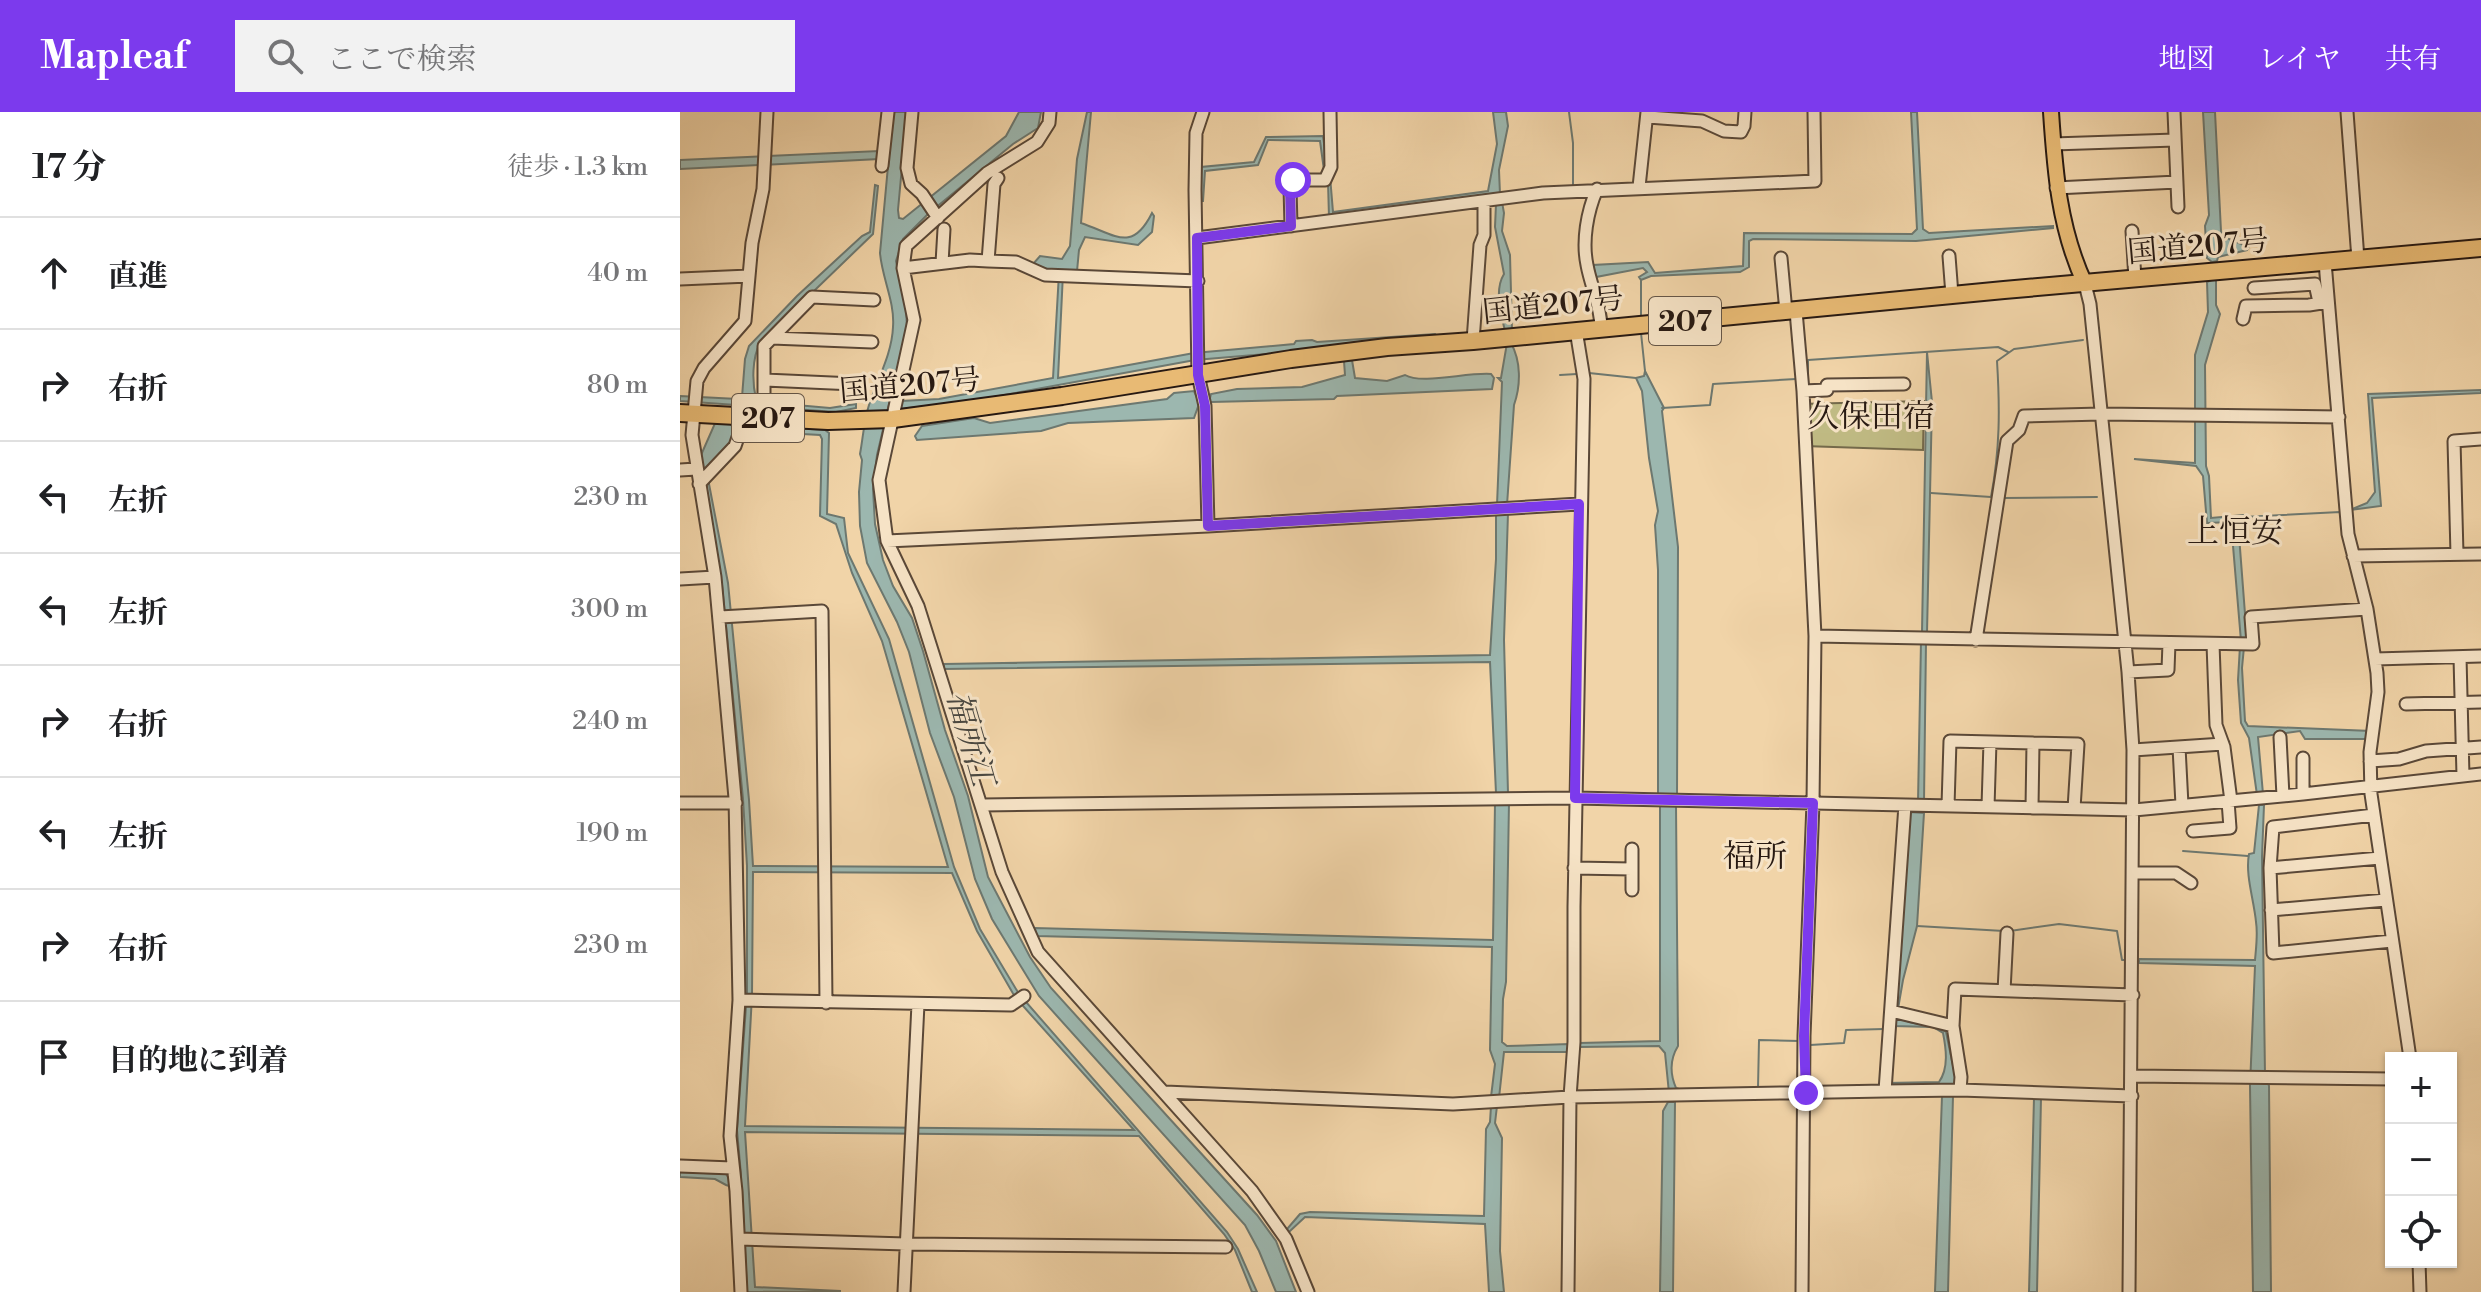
<!DOCTYPE html>
<html lang="ja">
<meta charset="utf-8">
<style>
:root{--surface:#fff;--page:#f2f2f2;--text:#202124;--muted:#757577;--line:#e0e0e0;--accent:#7c3aed}
body{margin:0;font-family:"Libre Bodoni","Noto Serif JP",serif;background:var(--page);color:var(--text)}
.controls{position:absolute;right:24px;bottom:24px;display:grid;overflow:hidden;border-radius:0px;box-shadow:0 2px 6px #0004}
.controls button{width:72px;height:72px;display:grid;place-items:center;padding:0;border:0;border-bottom:2px solid var(--line);background:var(--surface);color:var(--text);font:40px sans-serif}
.stop{position:absolute;width:24px;height:24px;margin:-18px;border:6px solid #7c3aed;border-radius:50%;background:#fff}
.stop.end{background:#7c3aed;border-color:#fff;box-shadow:0 2px 8px #0008}
.list{margin:0;padding:0;list-style:none}
h2{display:flex;justify-content:space-between;align-items:center;height:104px;margin:0;padding:0 32px;font-size:34px}
h2 small{font-size:26px;font-weight:400;color:var(--muted)}
.list li{display:grid;grid-template-columns:52px 1fr auto;gap:24px;align-items:center;box-sizing:border-box;height:112px;padding:0 32px;border-top:2px solid var(--line)}
.list b{display:block;font-size:30px;white-space:nowrap}
.list em{font-size:26px;font-style:normal;color:var(--muted)}
.icon{flex:none;width:44px;height:44px;fill:none;stroke:currentColor;stroke-width:2;stroke-linecap:round;stroke-linejoin:round}
.map{position:relative;flex:none;width:1801px;height:1180px;overflow:hidden}
header{display:flex;align-items:center;gap:48px;box-sizing:border-box;height:112px;padding:0 40px;background:var(--accent);color:#fff}
header strong{font-size:38px}
nav{display:flex;gap:44px;margin-inline-start:auto;font-size:28px}
.search{width:560px;height:72px;background:var(--page);display:flex;align-items:center;gap:20px;box-sizing:border-box;padding:0 28px;border-radius:0px;color:var(--muted);font-size:30px}
main{display:flex}
aside{flex:1;background:var(--surface)}
.map>svg:first-child{display:block}
.green{fill:#c0bb84;stroke:#746a4b;stroke-width:2}
.water{fill:#9cb7af;stroke:#6d7870;stroke-width:2;fill-rule:evenodd}
.lines{fill:none;stroke-linecap:round;stroke-linejoin:round}
.stream{stroke:#6d7870;stroke-width:2}
.minor-casing{stroke:#5a4838;stroke-width:15}
.major-casing{stroke:#271912;stroke-width:18}
.highway-casing{stroke:#271912;stroke-width:20}
.minor{stroke:#f6e3c6;stroke-width:11}
.major{stroke:#e8ba74;stroke-width:14}
.highway{stroke:#e8ba74;stroke-width:16}
.route{stroke:#7c3aed;stroke-width:10}
.labels{text-anchor:middle;stroke-width:6;stroke-linejoin:round;paint-order:stroke}
.shield{fill:#f6e3c6;stroke:#655648;stroke-width:2}
.shield-label{font-size:28px;font-weight:bold;fill:#271912}
.street-label{font-size:30px;fill:#271912;stroke:#f6e3c6}
.neighbourhood-label{font-size:32px;fill:#271912;stroke:#f6e3c6}
.water-label{font-size:32px;font-style:italic;fill:#4a4841;stroke:#f6e3c6}
</style>
<header>
<strong>Mapleaf</strong>
<div class="search"><svg class="icon" aria-label="search" viewBox="0 0 24 24"><circle cx="10" cy="10" r="6"/><path d="M15 15l6 6"/></svg>ここで検索</div>
<nav><a>地図</a><a>レイヤ</a><a>共有</a></nav>
</header>
<main>
<aside>
<h2>17 分<small>徒歩 · 1.3 km</small></h2>
<ul class="list">
<li><svg class="icon" aria-label="ahead" viewBox="0 0 24 24"><path d="M12 20V5M6 11l6-6 6 6"/></svg><div><b>直進</b></div><em>40 m</em></li>
<li><svg class="icon" aria-label="right" viewBox="0 0 24 24"><path d="M7 20v-9h11M14 6l5 5-5 5"/></svg><div><b>右折</b></div><em>80 m</em></li>
<li><svg class="icon" aria-label="left" viewBox="0 0 24 24"><path d="M17 20v-9H6M10 6l-5 5 5 5"/></svg><div><b>左折</b></div><em>230 m</em></li>
<li><svg class="icon" aria-label="left" viewBox="0 0 24 24"><path d="M17 20v-9H6M10 6l-5 5 5 5"/></svg><div><b>左折</b></div><em>300 m</em></li>
<li><svg class="icon" aria-label="right" viewBox="0 0 24 24"><path d="M7 20v-9h11M14 6l5 5-5 5"/></svg><div><b>右折</b></div><em>240 m</em></li>
<li><svg class="icon" aria-label="left" viewBox="0 0 24 24"><path d="M17 20v-9H6M10 6l-5 5 5 5"/></svg><div><b>左折</b></div><em>190 m</em></li>
<li><svg class="icon" aria-label="right" viewBox="0 0 24 24"><path d="M7 20v-9h11M14 6l5 5-5 5"/></svg><div><b>右折</b></div><em>230 m</em></li>
<li><svg class="icon" aria-label="arrive" viewBox="0 0 24 24"><path d="M6 21V4h12l-3 4 3 4H6"/></svg><div><b>目的地に到着</b></div></li>
</ul>
</aside>
<div class="map">
<svg width="1801" height="1180" viewBox="0 0 1801 1180">
<rect width="100%" height="100%" fill="#f1d4a8"/>
<filter id="stains"><feTurbulence type="fractalNoise" baseFrequency=".0025" numOctaves="4"/><feColorMatrix values="0 0 0 0 .2 0 0 0 0 .09 0 0 0 0 .02 0 0 0 .5 -.17"/></filter>
<radialGradient id="worn" r=".72"><stop offset=".6" stop-color="#630" stop-opacity="0"/><stop offset="1" stop-color="#630" stop-opacity=".3"/></radialGradient>
<path class="green" d="M1244,289l-1,49 -119,-4 -4,-42z"/>
<path class="water" d="M213,0h14l-9,98 1,8 4,1 103,-83 13,-24h22l-3,16 -25,16 -85,70 -25,25 -7,22 10,48 1,19 -30,127 -4,34 2,35 8,36 10,26 19,32 11,33 22,79 23,66 20,81 42,80 21,31 206,227 19,26 20,51h-20l-17,-41 -14,-26 -206,-229 -47,-77 -17,-40 -21,-82 -24,-64 -21,-81 -12,-30 -30,-59 -7,-37 -1,-34 3,-32 -2,-6c3,-16 4,-34 9,-49 8,-25 23,-51 24,-78 2,-25 -11,-49 -13,-74z
M407,0h4l-10,111c35,12 51,30 71,-10l2,3 -2,16 -14,13 -53,-8 -6,13 -2,21 -14,2 -5,105 136,-25 100,-9 2,-3 16,-1 5,2 118,-8 5,5 -245,21 -229,42 -67,7 2,-8 38,-2 114,-21 6,-105 -26,-9 7,-8 22,3 8,-13 7,-87z
M813,0h13l2,14 -9,44 1,24 -171,23 -1,-35 2,-6 3,36 155,-21 9,-47z
M1231,0h6l6,117 6,4 124,-7v2l-137,13 -163,-2 -4,2v26l-9,5 -89,4 -10,4 -2,-3 8,-5 -4,-4 -47,9 -3,-12 55,-3 7,11 88,-7 1,-33 168,1 5,-5z
M1523,0h12l6,119 3,6 25,10 -2,3 -29,7 -1,4 -5,1 -5,-4 -2,-32 4,-11z
M643,24l4,29 -3,5 -4,-29 -52,-1 -10,25 -53,6 -2,30h-3l1,-34 53,-5 12,-25z
M199,39v8l-199,10v-9z
M195,73l3,1 -5,48 -113,109c-8,15 -8,39 -4,56l5,3 69,6 26,-4v4l-20,4 -156,-11v-5l58,3 4,-2 3,-38 4,-13 48,-50 65,-60 8,-4z
M822,90l2,11 -2,18 8,24 2,75 -7,1c-4,-17 -11,-41 -1,-57l-9,-47 1,-23z
M1536,166v27l4,9 -15,51 1,101 3,10 2,42 32,-3 1,6 -6,1 9,118 -6,1 -10,-119 -24,1 -4,-47 -7,-10 -62,-7 61,4v-108l13,-43 -1,-30z
M827,231h4c10,18 10,42 3,62l-7,100h-10l5,-123 -4,-4h3z
M1247,240l5,50 -5,231 -5,-1z
M672,248l3,18 32,3 18,-6c17,10 62,-3 86,-1l3,4 -2,11 -155,7 -3,3 -123,3 -12,2 -5,14 -126,5 -27,8 -124,9 -2,-4 7,-10 52,-8 16,5 177,-24 7,-6 20,-2 3,7h13l1,-4 26,-5 65,-2 43,-12 -1,-14z
M965,259l19,37 -2,3 16,136 -1,249 -19,-1v-225l-3,-45 3,-14 -9,-53 -7,-67 -6,-13 8,-2z
M1801,278v3l-109,5 9,108 -31,4 17,-7 8,-11 -7,-98z
M36,309l13,1 5,7 -2,14 -24,25 1,16 19,99 21,217 4,66 195,1 -66,-226 -30,-68 -16,-49 -16,-8 2,-77 -2,-4 -72,-4 5,-6 72,5 4,3 -2,81 17,4 4,35 41,86 65,228 26,62 39,65 208,238 11,17 19,43h-5l-17,-42 -11,-16 -85,-98 -394,-4 10,155 86,4 -94,1 -5,-102 -16,-5 -11,-6 -35,-2v-5l46,2 4,6 9,1 2,-6 -4,-45 10,-137v-127l-4,-67 -21,-214 -22,-112 1,-18zM73,760l199,1 25,58 38,66 119,133 -389,-4 7,-131z
M816,401h12l-4,127 4,153h-12l-6,-131 -546,7v-5l546,-9 6,-96z
M1241,529h5l-2,161h-6z
M1560,534l4,1 -2,21 3,53 3,5 123,5 -2,8h-64l-5,-8 -42,6 5,57 -6,1 -8,-57 -8,-15 -3,-43z
M829,690l-3,180 -3,17 -1,43 5,4 62,-2 -1,8h-64l-5,46 -8,-1 4,-33 -5,-14 2,-103 -456,-11 -1,-8 458,12 2,-137z
M980,693h16l2,241c-8,13 -8,28 -2,42l9,3 -16,2 -4,-40 -6,-7 -79,1v-4l80,-2z
M1579,693h5l-2,52 3,218 4,11 2,206h-18l-3,-206 5,-120 -116,-3v-4l116,1c1,-12 3,-26 1,-38 -2,-22 -11,-47 -7,-68l5,-1z
M1230,700l14,1 -7,113 -14,54 -5,29 -2,-1z
M1216,902c13,14 34,7 50,18l11,53h-70v-2l52,-1c10,-14 7,-34 4,-49l-10,-6 -40,-1z
M1262,984h11l-5,196h-13z
M1354,986h7l-4,194h-8z
M988,990h7l-2,190h-13l3,-181z
M811,994h6l-2,17 7,15 -2,113 4,41h-15l-4,-68 -180,-7 -16,15 -2,-3 13,-15 10,-2 174,4 2,-87 4,-7z"/>
<g class="lines">
<path class="stream" d="M889,0l4,31v42
M961,168v36
M961,221l4,38
M909,261l47,5
M880,263l17,-1
M1128,267v-19l190,-13 10,5
M982,296l48,-3 3,-21 83,-5
M1251,381l60,4c9,-48 9,-88 6,-136l17,-12 69,-9
M1323,386l94,-1
M1563,405l97,-5 1,5
M1665,431l6,25
M1691,556l1,13
M1503,739l65,5
M1237,814l87,5
M1330,819l49,-7 58,7 5,29h4
M1130,933l34,-2 2,-13 38,-1
M1078,976l1,-48 40,1"/>
<defs>
<path id="minor" d="M232,0l-5,56 4,16 11,10 16,24
M370,0l-1,11 -12,19 -50,31 -81,73 -3,22 11,52 -35,160 8,61 31,65 84,266 36,80 214,239 34,48 22,53
M523,0l-7,21 -1,57 3,185 7,31 3,120
M1494,0l4,95
M1667,0l11,147
M968,5l54,4 22,10 17,1 3,-6 1,-14
M1373,32l122,-4
M202,54l6,-54
M959,75l8,-75
M1376,76l121,-6
M917,77c-10,23 -15,52 -10,76 4,22 14,41 14,63
M611,114l-1,-39 3,-7h32l6,-13 -1,-55
M1452,119l3,48
M517,126l346,-45 272,-12 -1,-69
M1269,144l3,39
M1101,146l5,54
M308,149l6,-77 4,-6
M1645,150l23,272 19,75 10,64 1,19 -8,60 1,42 39,264
M262,151l2,-34
M223,156l67,-8 18,1 28,1 29,13 153,6
M0,167l69,-3
M1405,172l5,20 38,368 5,78 -4,542
M1574,176l61,-4 4,18
M1116,199l7,80 12,245 -2,167 -9,233 -2,256
M1563,207l3,-13 63,-1 19,-3
M92,226l100,4
M793,229l7,-96 4,-10v-33
M85,268l89,4
M1123,279l24,-1v-5l77,-1
M84,306v-72l48,-49 62,3
M0,358l16,-1
M19,372l36,-38 10,-29
M207,429l321,-15 371,-22
M1777,442l-3,-113 27,-2
M1673,444l128,-2
M0,467l35,-2
M40,505l102,-6 4,392
M1135,524l438,8 -2,-27 116,-8
M1296,528l31,-199 12,-11 5,-14 77,-2 238,3
M1533,532l3,81 8,22 7,54
M1780,545l3,119
M1695,547l106,-3
M1448,560l40,-2 1,-27
M1726,592l75,-2
M1600,625l3,59
M1499,635l3,58
M1453,638l90,-6
M1690,649l29,-2 27,-8 55,-4
M1623,682v-36
M0,691h56
M303,693l592,-7 559,12 169,-16 178,-20
M1268,694l2,-65 128,3 -4,65
M1308,695l2,-65
M1352,696l1,-65
M1694,703l-101,12 -3,41 3,85 119,-12
M1513,719l37,-3 -2,-27
M894,756l58,1
M1590,756l110,-10
M1454,761h42l15,10
M952,778v-41
M1591,798l115,-10
M1324,879l3,-58
M59,888l272,5 13,-9
M1211,899l62,15
M1452,964l259,3
M1280,978l1,-13 -8,-51 2,-37 178,6
M1205,979l20,-286
M485,980l288,12 117,-7 315,-6 75,-1 172,6
M0,1054l52,2
M59,1127l167,5 320,3
M1739,1150l1,30
M61,1180l-5,-101 -6,-55 9,-136 -4,-202 -20,-221 -23,-142 5,-54 7,-13 41,-47 7,-78 11,-54 4,-77
M224,1180l14,-288
M888,1180l2,-195 4,-55v-135l10,-528 -8,-49"/>
<path id="major" d="M1371,0c4,60 8,116 34,172"/>
<path id="highway" d="M0,301l148,8 65,-2 169,-23 229,-37 96,-12 86,-6 531,-51 477,-42"/>
</defs>
<use href="#minor" class="minor-casing"/>
<use href="#major" class="major-casing"/>
<use href="#highway" class="highway-casing"/>
<use href="#minor" class="minor"/>
<use href="#major" class="major"/>
<use href="#highway" class="highway"/>
</g>
<g class="lines">
<path class="route" d="M613,68l-3,7 1,39 -94,12 1,137 7,31 3,120 371,-22 -4,294 238,5 -9,233 2,57"/>
</g>
<g class="labels">
<g class="shield">
<rect x="969" y="185" width="72" height="48" rx="6"/>
<rect x="52" y="282" width="72" height="48" rx="6"/>
</g>
<g class="shield-label">
<text x="1005" y="219">207</text>
<text x="88" y="316">207</text>
</g>
<g class="street-label">
<text transform="translate(1518 134) rotate(-5)" y="10">国道207号</text>
<text transform="translate(873 193) rotate(-6)" y="10">国道207号</text>
<text transform="translate(230 273) rotate(-5)" y="10">国道207号</text>
</g>
<g class="neighbourhood-label">
<text x="1191" y="315">久保田宿</text>
<text x="1555" y="430">上恒安</text>
<text x="1075" y="755">福所</text>
</g>
<g class="water-label">
<text transform="translate(291 626) rotate(74)" y="11">福所江</text>
</g>
</g>
<rect width="100%" height="100%" filter="url(#stains)"/>
<rect width="100%" height="100%" fill="url(#worn)"/>
</svg>
<div class="controls">
<button>+</button>
<button>−</button>
<button><svg class="icon" aria-label="locate" viewBox="0 0 24 24"><circle cx="12" cy="12" r="6"/><path d="M12 2v4M12 18v4M2 12h4M18 12h4"/></svg></button>
</div>
<div class="stop" style="left:613px;top:68px"></div>
<div class="stop end" style="left:1126px;top:981px"></div>
</div>
</main>
